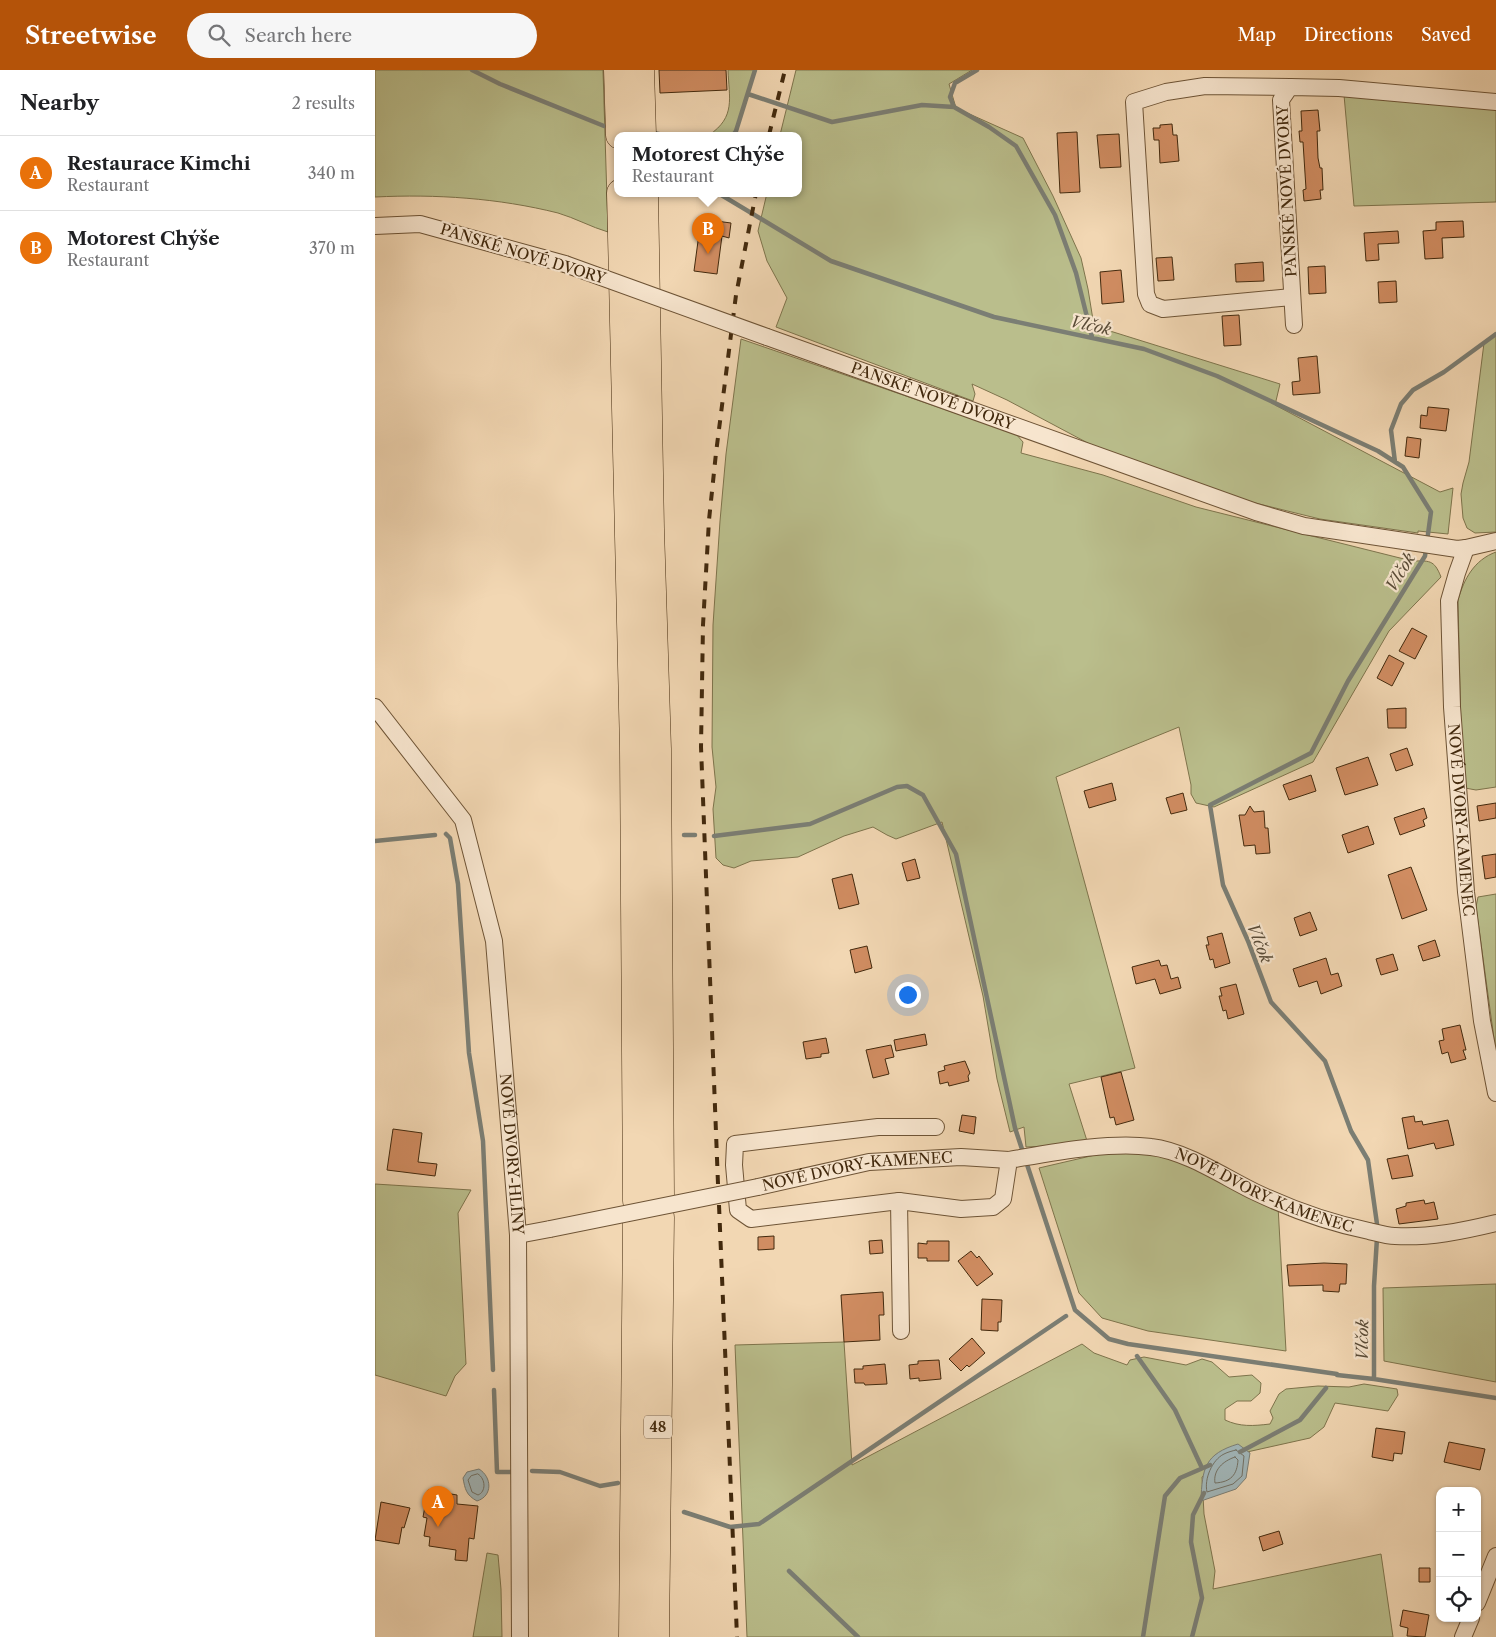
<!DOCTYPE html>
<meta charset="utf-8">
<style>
:root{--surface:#fff;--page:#f6f6f6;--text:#202124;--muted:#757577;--line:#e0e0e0;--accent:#b45309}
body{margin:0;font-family:"Libre Caslon Text",serif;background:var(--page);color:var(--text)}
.controls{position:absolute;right:15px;bottom:15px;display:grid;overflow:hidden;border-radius:10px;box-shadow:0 1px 4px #0004}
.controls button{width:45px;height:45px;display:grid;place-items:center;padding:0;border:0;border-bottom:1px solid var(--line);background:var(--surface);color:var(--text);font:25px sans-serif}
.you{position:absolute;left:532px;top:924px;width:18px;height:18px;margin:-12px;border:4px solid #fff;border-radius:50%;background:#1a73e8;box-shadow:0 0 0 8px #1a73e833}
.badge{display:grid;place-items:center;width:32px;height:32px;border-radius:50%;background:var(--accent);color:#fff;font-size:16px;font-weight:700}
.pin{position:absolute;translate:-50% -41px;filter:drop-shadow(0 1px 2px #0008)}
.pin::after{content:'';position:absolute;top:26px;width:18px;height:15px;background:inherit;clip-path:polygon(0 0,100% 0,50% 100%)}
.popup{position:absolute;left:239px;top:62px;width:188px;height:65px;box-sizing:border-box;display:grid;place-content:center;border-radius:10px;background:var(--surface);filter:drop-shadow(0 1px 4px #0005);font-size:16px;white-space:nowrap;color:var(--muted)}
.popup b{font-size:19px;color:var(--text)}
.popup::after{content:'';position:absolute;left:50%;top:100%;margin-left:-10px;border:10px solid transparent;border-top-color:var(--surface)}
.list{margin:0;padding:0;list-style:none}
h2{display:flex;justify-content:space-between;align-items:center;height:65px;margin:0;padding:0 20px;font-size:21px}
h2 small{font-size:16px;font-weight:400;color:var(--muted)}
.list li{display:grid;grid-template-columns:32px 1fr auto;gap:15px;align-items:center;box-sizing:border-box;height:75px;padding:0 20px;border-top:1px solid var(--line)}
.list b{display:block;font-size:19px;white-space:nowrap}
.list p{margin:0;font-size:16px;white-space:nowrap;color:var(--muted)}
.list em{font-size:16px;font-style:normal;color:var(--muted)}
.icon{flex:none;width:28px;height:28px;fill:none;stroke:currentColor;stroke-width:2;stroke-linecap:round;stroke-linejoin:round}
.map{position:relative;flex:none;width:1121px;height:1567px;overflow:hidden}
header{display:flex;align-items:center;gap:30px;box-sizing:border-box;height:70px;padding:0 25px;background:var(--accent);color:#fff}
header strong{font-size:24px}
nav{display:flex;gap:28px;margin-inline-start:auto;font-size:18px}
.search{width:350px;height:45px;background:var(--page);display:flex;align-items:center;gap:12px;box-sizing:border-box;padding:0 18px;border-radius:28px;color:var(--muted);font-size:19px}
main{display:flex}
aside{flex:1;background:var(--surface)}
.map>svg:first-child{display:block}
.green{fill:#babe8c;stroke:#7e744c}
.water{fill:#a1b6b9;stroke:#7b7e74}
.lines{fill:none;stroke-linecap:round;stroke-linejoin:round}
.shore{stroke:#727063;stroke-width:1}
.stream{stroke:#7b7e74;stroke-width:4.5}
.building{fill:#d18d62;stroke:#42290d}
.minor-casing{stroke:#6e5436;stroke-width:18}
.motorway-casing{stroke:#42290d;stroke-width:29}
.minor{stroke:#f7e5ce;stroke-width:16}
.motorway{stroke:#f2d7b3;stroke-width:28}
.rail{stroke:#42290d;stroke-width:4;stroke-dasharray:9 9;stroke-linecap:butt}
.minor-bridge-casing{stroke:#6e5436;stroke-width:18;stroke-linecap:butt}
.minor-bridge{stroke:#f7e5ce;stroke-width:16}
.labels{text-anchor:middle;stroke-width:4.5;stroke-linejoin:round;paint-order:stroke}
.shield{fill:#f7e5ce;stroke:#786147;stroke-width:1}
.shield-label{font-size:14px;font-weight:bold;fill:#42290d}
.street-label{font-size:15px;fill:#42290d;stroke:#f7e5ce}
.water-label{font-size:16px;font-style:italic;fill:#5a4c38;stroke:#f7e5ce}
</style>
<header>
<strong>Streetwise</strong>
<div class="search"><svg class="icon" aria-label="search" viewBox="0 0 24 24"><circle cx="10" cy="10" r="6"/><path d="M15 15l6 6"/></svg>Search here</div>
<nav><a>Map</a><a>Directions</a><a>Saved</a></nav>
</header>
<main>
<aside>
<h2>Nearby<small>2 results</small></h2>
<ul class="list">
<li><span class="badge" style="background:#e8710a">A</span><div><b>Restaurace Kimchi</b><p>Restaurant</p></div><em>340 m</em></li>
<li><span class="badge" style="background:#e8710a">B</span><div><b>Motorest Chýše</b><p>Restaurant</p></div><em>370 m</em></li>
</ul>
</aside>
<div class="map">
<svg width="1121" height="1567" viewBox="0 0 1121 1567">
<rect width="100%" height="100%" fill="#f2d7b3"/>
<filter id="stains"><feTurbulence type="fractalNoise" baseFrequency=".004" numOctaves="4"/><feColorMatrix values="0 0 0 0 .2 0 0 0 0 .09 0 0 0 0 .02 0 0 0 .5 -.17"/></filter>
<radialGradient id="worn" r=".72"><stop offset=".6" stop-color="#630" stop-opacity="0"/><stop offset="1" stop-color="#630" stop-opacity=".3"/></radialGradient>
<path class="green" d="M0,0h228l5,162c-17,-5 -33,-14 -50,-19 -60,-15 -122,-19 -183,-16z
M353,0h27l-19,61 -3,4h-24c27,-18 20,-37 19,-65z
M421,0h176l-23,14 7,24 67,30 30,58 28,62 7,31 6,37 186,58 -5,21 165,87 13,-4 -5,46 -30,-3v2l-98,-14 -69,-17 -152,-53 -92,-49 -35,-16 3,10 -2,7 -197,-74 11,-29 -20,-37 -9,-30 9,-38h31v-58h-18z
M969,25l152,12v95l-142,4z
M1121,262v200l-21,1 -8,-5 -4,-10 -2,-24 2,-11 6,-21 15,-119z
M366,269l275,95 7,8 -2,11 82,22 93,32 216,54c17,0 22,-2 29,16l-52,54 -76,131 -99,45 -18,-4 -5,-9v-9l-12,-58 -123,50 79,291 -66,16 19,60 -62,3 -2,-20 -14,5 -13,-53 -14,-83 -41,-174 -46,17 -9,-4 -14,-8 -29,9 -46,21 -47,4 -17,7 -11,-3 -7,-7 -3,-49 3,-22 -4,-40 1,-122 7,-104 6,-67z
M1121,482v235l-20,3 -11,-2 -3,-11 -4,-177c6,-21 16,-40 38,-48z
M1121,824v159l-20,-146 2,-10z
M769,1080l32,7 102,49 8,145 -138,-20 -46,-13 -23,-25 -40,-125 56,-13z
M0,1114l96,6 -13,23 8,151 -11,12 -9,20 -71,-21z
M1121,1214v98l-112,-21 -1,-73z
M469,1272l8,123 230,-121 12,9 33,12 3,-5 14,-3 42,8 16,-6 10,3 17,15 23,-2 9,8 -1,10 -9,8h-14l-12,8v11c15,7 28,6 45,4l3,-6 -3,-7 9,-17 7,-5 32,-3 31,1 15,-3 33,5 1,6 -10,16 -53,-8 -11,24 -14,11 -72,16 -36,23 2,37 11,57 -2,18 168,-35 12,83h-646l-12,-292z
M112,1483l11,2 3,34 1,48h-29z"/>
<path class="water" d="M863,1374l12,9 -4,25 -10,11 -35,12c1,-33 4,-47 37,-57z
M104,1399c13,8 14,27 -2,32 -11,-6 -12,-12 -14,-23l4,-6z"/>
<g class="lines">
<path class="shore" d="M861,1380l8,6 -2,20 -9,8 -26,8c-3,-13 5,-32 17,-38 4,-2 8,-3 12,-4z
M860,1387l3,3c-1,15 -7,22 -23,23 -2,-13 8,-22 20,-26z
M103,1404c8,5 8,18 0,21l-6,-3 -4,-12 3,-4z"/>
<path class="stream" d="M97,0l28,14 104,42
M602,0l-22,13 -5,14 4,10 35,20 27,19 39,69 21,58 16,64
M373,24l84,28 90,-17 32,2
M279,63l9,2
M358,65l3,-4 19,-61
M343,123l113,68 163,56 150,32 73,27 161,75 25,16 28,45 -6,44 -77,125 -37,72 -101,52 13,80 25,56 23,61 54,59 26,70 17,29 9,64
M1020,392l-4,-32 10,-26 12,-14 31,-18 52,-38
M71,764l4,4 8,46 11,169 14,88 10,229
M309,765h11
M339,766l96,-12 87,-37 10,-1 16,9 33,59 59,274 60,182 34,29 19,5 209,30
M0,771l60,-6
M762,1286l38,54 27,58
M962,1305l37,4 122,19
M999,1309v-93l3,-48
M119,1320l3,82h17
M865,1382l60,-32 26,-32
M157,1401l28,1 40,14 18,-3
M309,1442l46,15 29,-3 307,-208
M414,1501l69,66
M768,1567l22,-141 15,-18 30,-13
M817,1567l10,-39 -11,-56 2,-27 11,-22"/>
</g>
<path class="building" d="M284,0h67l1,20 -67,3z
M943,40l2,21h-3l1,27 2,10h2l1,22h-3l1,9 -17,2 -1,-11 3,-1 -3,-47h-3l-1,-11h3l-1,-20z
M797,54l1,11h4l2,26 -19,2 -1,-23h-5l-1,-12h7v-3z
M702,62l3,60 -20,1 -3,-60z
M744,64l2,33 -21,1 -3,-33z
M326,149l30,4 -2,15 -7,-2 -5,38 -23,-3z
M1088,151l1,16 -22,1 1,20 -18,1 -2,-28 13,-1v-8z
M1023,161l1,12 -21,1 1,16 -13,1 -2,-28z
M797,187l2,23 -16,1 -2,-23z
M888,192l1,19 -28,1 -1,-18z
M950,196l1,27 -17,1 -1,-27z
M746,200l3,32 -22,2 -2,-32z
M1021,211l1,21 -18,1 -1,-21z
M864,245l2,30 -17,1 -2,-30z
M942,286l3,37 -27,2 -1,-13 8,-1 -2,-23z
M1053,337l21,2 -3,22 -26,-3 1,-13 6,1z
M1032,367l14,2 -2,19 -14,-2z
M1037,558l15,8 -12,23 -16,-8z
M1014,585l15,8 -12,23 -15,-8z
M1031,638v20h-18l-1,-19z
M1032,678l6,17 -17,6 -6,-17z
M993,687l10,28 -33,10 -9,-27z
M936,705l5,16 -27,9 -6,-15z
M737,713l4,17 -27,8 -5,-17z
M808,723l4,17 -16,4 -5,-16z
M1121,733v15l-17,3 -2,-15z
M875,736l4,6 10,-1 1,17h3l2,25 -14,1 -1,-9 -11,1 -5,-31h6z
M1049,738l3,10 -4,2 2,6 -25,9 -6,-17z
M993,756l6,18 -26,9 -6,-18z
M1121,784v23l-11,2 -3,-23z
M540,789l5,19 -13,3 -5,-18z
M1036,797l16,43 -25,9 -14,-44z
M477,804l7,30 -20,5 -7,-30z
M935,842l7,18 -17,6 -6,-18z
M847,863l8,30 -15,5 -2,-9 -3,1 -4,-15h3l-2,-8z
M1060,870l5,16 -17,5 -5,-15z
M492,876l5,22 -17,5 -5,-23z
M1018,884l5,16 -17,5 -5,-16z
M951,888l5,17 7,-2 4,13 -21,8 -4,-13 -18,6 -6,-18z
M784,890l2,6 6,-1 4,14 7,-2 3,11 -21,6 -5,-15 -19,5 -4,-17z
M861,914l8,30 -16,5 -2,-9 -3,1 -4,-15h3l-2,-8z
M1085,955l6,25h-3l3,9 -15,4 -3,-11 -6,2 -3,-13 5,-1 -2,-11z
M550,964l2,11 -31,6 -2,-11z
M451,968l3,15 -8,1v3l-15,2 -3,-17z
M516,975l3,12 -9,2 4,15 -16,4 -7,-28z
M590,991l5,12 -2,3 1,5 -20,5 -1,-4 -8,2 -2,-12 7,-2 -1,-4z
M746,1002l13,48 -18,5 -2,-8 -4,1 -9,-41z
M587,1045l14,2 -2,17 -15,-3z
M1039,1046l1,6 7,-1 1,4 25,-5 6,25 -18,4 -2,-6 -26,6 -6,-31z
M18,1059l29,4 -4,29 19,2 -2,12 -48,-6z
M1033,1085l5,21 -21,3 -5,-20z
M1049,1130l1,4 9,-2 4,17 -39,5 -3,-15 10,-3v-3z
M399,1166v13l-16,1v-13z
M507,1170l1,13 -13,1 -1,-13z
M552,1171h22v20h-22v-3h-9v-15l9,1z
M596,1181l6,7 2,-2 14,18 -16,12 -19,-25z
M949,1193l23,1 -1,20h-6l-1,8 -16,-1v-6l-34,1 -2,-21z
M508,1222l1,23h-5l1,25 -36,2 -3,-47z
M607,1229l20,1 -1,22h-3v9l-17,-1z
M597,1268l13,15 -16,14 -2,-2 -6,6 -12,-12z
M564,1290l2,19 -22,2v-3l-9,1 -1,-14 9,-1v-3z
M510,1294l2,20 -22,1 -1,-2h-9l-1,-14h9v-3z
M1001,1358l29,4 -3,22 -8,-1 -1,8 -21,-4z
M1074,1372l36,7 -5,21 -36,-8z
M53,1420l29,5v9l21,2 -4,33 -5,-1 -2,23 -12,-1 1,-10 -27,-4 1,-9 -6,-1 3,-18 -4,-1z
M6,1432l29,6 -6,20 -2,-1 -3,17 -24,-4z
M904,1461l4,13 -20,7 -4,-14z
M1044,1498h11v14h-11z
M1028,1540l26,5 -4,22 -18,-1 1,-8 -8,-2z"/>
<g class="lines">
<defs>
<g id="minor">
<path d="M915,17l-85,-1 -39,6 -32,10 12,192 4,10 13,5 129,-12"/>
<path d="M0,156l45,-2 145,40"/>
<path d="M919,255l-13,-225 9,-13 49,1 157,14"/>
<path id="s1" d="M392,267l489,175 48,14 153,23 9,-1 30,-7"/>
<path id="s2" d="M1091,478l-9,25 -8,28 3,106 14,185 16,129 14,72"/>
<path id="s3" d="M0,637l88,113 31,121 24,294 2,402"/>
<path id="s4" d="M561,1057h-58l-143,17 -1,21 4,45 13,9 148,-18 62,8 32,-2 10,-8 6,-39c41,-7 101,-19 142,-13 35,4 73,30 104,45 36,17 75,31 114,39 8,2 18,5 26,5 34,2 68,-5 101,-13"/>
<path id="s5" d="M383,1117l111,-25 92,-5 48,3"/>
<path d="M524,1131l2,130"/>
<path d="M143,1165l32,-6"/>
<path d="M1102,1533l19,-47"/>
<path d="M1088,1567l8,-19"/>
</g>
<path id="motorway" d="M243,0l2,65
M265,0l2,65
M246,123l13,557 3,451
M269,123l6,336 7,220 3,447
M258,1567l4,-415
M280,1567l5,-420"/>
</defs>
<use href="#minor" class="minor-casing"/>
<use href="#motorway" class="motorway-casing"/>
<use href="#minor" class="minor"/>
<use href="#motorway" class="motorway"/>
<path class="rail" d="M394,65l16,-65
M343,1114l-17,-437 2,-122 6,-105 7,-67 20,-158 20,-102
M344,1135l18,432"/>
<defs>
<path id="minor-bridge" d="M190,194l202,73
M175,1159l208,-42"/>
</defs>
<use href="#minor-bridge" class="minor-bridge-casing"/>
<use href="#minor-bridge" class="minor-bridge"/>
</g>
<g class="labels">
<rect class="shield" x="269" y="1345.5" width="28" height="23" rx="4"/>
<g class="shield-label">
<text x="283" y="1362">48</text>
</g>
<g class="street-label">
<text transform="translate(912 121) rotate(-93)" y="5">PANSKÉ NOVÉ DVORY</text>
<text transform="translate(148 184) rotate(17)" y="5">PANSKÉ NOVÉ DVORY</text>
<text dy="5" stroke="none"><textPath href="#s1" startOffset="176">PANSKÉ NOVÉ DVORY</textPath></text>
<text dy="5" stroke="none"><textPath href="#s2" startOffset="275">NOVÉ DVORY-KAMENEC</textPath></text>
<text dy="5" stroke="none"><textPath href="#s3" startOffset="482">NOVÉ DVORY-HLÍNY</textPath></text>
<text dy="5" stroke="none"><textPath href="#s5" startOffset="101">NOVÉ DVORY-KAMENEC</textPath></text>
<text dy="5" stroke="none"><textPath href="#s4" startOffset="845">NOVÉ DVORY-KAMENEC</textPath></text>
</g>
<g class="water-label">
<text transform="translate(716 255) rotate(12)" y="6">Vlčok</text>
<text transform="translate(1025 502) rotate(-59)" y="6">Vlčok</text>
<text transform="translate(885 873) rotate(68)" y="6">Vlčok</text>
<text transform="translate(987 1270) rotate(-89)" y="6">Vlčok</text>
</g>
</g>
<rect width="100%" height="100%" filter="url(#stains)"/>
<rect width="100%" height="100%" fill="url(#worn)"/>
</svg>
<div class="controls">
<button>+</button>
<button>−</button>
<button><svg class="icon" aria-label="locate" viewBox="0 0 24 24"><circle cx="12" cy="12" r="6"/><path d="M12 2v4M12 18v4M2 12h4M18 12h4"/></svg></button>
</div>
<div class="you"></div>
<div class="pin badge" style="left:63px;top:1457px;background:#e8710a">A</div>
<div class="pin badge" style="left:333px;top:184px;background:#e8710a">B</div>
<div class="popup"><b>Motorest Chýše</b>Restaurant</div>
</div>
</main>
